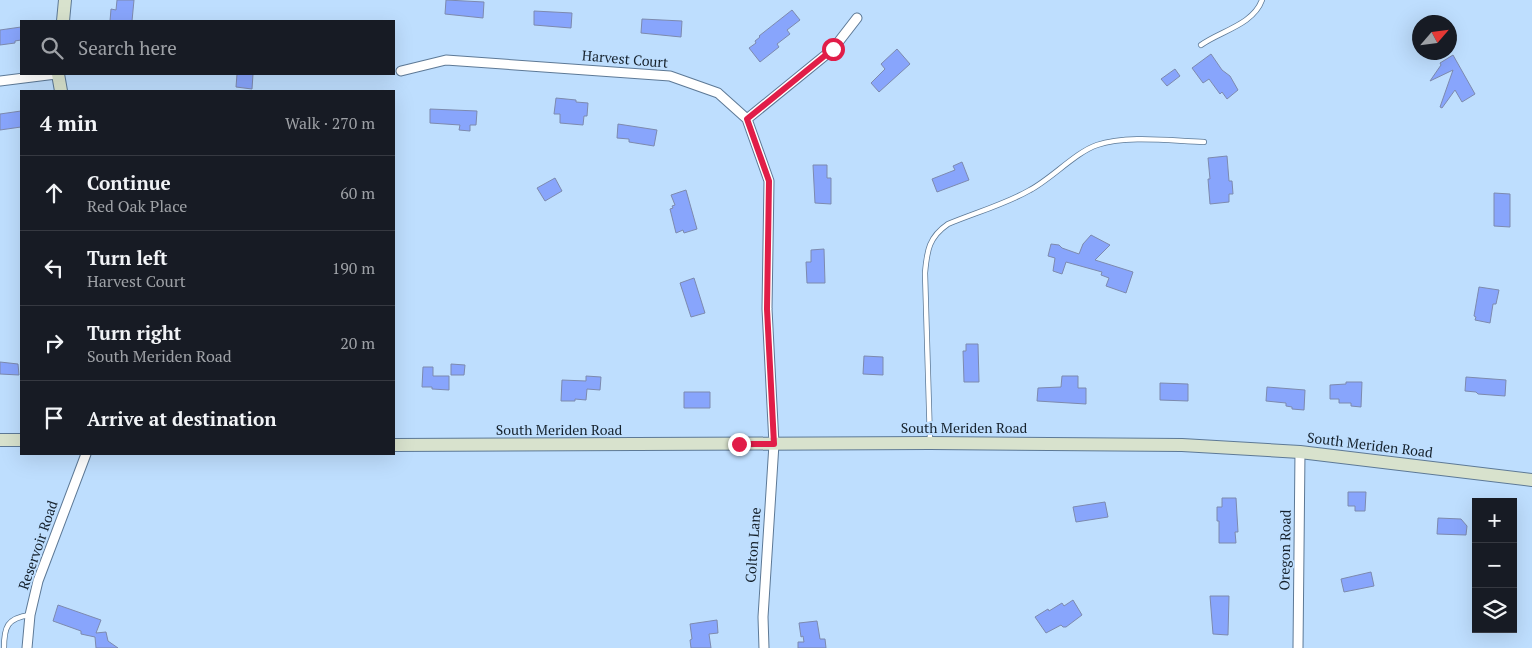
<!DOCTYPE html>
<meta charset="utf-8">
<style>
:root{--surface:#171b24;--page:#242831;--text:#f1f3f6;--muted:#9ea1a6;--line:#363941}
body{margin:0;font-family:"PT Serif",serif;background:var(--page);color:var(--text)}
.controls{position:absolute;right:15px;bottom:15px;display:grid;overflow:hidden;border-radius:0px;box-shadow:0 5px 20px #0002}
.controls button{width:45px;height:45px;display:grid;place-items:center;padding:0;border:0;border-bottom:1px solid var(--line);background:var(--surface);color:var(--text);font:25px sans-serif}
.compass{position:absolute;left:1412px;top:15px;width:45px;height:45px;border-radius:50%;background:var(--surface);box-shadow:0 5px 20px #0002;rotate:62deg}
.stop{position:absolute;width:15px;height:15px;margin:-11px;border:4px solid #e11d48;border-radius:50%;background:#fff}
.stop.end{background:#e11d48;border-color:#fff;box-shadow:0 1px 5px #0008}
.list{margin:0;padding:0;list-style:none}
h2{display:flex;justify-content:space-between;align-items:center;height:65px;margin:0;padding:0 20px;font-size:21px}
h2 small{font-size:16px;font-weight:400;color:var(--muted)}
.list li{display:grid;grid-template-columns:32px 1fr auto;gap:15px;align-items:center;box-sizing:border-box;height:75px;padding:0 20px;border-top:1px solid var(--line)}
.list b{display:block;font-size:19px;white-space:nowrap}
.list p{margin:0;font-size:16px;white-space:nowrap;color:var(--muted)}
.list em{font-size:16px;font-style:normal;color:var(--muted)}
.icon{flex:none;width:28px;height:28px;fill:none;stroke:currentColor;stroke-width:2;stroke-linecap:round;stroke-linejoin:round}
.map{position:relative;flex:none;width:1532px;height:648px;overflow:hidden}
.search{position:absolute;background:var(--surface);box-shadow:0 5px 20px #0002;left:20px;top:20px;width:375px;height:55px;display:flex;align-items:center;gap:12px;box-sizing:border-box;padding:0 18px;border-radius:0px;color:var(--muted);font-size:19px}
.panel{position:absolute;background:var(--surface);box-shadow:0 5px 20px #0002;left:20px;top:90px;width:375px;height:365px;border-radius:0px}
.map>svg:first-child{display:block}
.building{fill:#88a5fc;stroke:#7d8aae}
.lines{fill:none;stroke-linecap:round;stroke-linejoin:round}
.lane-casing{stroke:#5d7996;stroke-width:6}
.street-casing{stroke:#5d7996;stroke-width:11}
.secondary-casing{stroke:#5d7996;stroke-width:14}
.lane{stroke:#fff;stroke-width:4.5}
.street{stroke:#fff;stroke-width:9}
.secondary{stroke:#d8e2cd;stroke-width:12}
.route{stroke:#e11d48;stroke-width:6}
.labels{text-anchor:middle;stroke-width:4;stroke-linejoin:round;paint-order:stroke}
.street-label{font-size:14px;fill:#15212c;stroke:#bedefe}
</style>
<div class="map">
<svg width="1532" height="648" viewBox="0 0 1532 648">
<rect width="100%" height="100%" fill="#bedefe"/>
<path class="building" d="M117,0h17l-2,21h-22l1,-12 5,1z
M446,0l38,2 -1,16 -38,-4z
M792,10l8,10 -13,10 3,4 -13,10 2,3 -19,15 -11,-14 7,-5 -1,-2 5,-4 -1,-1z
M534,11l38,2 -1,15 -37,-3z
M642,19l40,2 -1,16 -40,-4z
M21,27v13l-6,1v2l-15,2v-15z
M897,49l13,15 -31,28 -8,-9 14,-14 -4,-5z
M1211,54l11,16 8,6 8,14 -11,9 -5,-7 -2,2 -11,-15 -6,4 -11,-15z
M1453,55l22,39 -13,8 -7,-12 -13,18 -2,-1 13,-37 -23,11 11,-16 -1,-2z
M1175,69l5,7 -13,10 -6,-7z
M237,74h16l-1,15 -16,-2z
M556,98l20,2v2l12,1 -1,13h-3l-1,9 -23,-2v-9h-6z
M430,109l47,2 -1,14h-6v6l-11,-1 1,-5 -30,-2z
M21,111v16l-21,3v-16z
M618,124l39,6 -3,16 -25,-4v-3l-12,-1z
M1227,156l2,25h3l1,13h-4v8l-19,2 -2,-25h2l-2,-21z
M962,162l7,18 -32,12 -5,-13 23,-9 -2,-4z
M813,165h14v13h4v26l-16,-1z
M555,178l7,13 -17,10 -8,-13z
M686,190l11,39 -13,4 -1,-3 -7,3 -6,-24 3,-1 -1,-2 3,-1 -4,-10z
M1494,193l16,1v33l-16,-1z
M1091,235l19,10 -15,15 38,12 -7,21 -20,-7 3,-8 -8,-3 1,-3 -36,-10 -4,12 -9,-3 2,-13 -7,-2 3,-12 8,1 3,3 17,6 4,-10z
M824,249l1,34h-18l-1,-21h5v-12z
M694,278l11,35 -14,4 -11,-34z
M1479,287l20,3 -3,14h-3l-3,19 -15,-3 1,-3 -2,-1z
M966,344h12l1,38h-15l-1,-31h3z
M864,356l19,1v18l-20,-1z
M0,362l18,2 1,11 -19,-1z
M451,364l14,1 -1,10h-13z
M423,367h10v9h16v14l-17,-1v-2h-10z
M586,376l15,1 -1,13 -13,-1 -1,11 -11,-1v2h-14l1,-21 24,1z
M1062,376h16v12h8v16l-49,-3 1,-13 23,-1z
M1466,377l40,3 -1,16 -27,-2 -2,-2 -11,-1z
M1346,382h16l-1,25 -10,-1v-3h-12v-4h-9v-14l16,-1z
M1160,383l28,1v17l-28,-1z
M1267,387l38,3 -1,20 -12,-1v-2l-6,-1v-3l-20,-2z
M684,392h26v16h-26z
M1348,492h18l-1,19h-10v-5h-7z
M1222,498h14l2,34h-3l1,11h-17v-22h-2v-14h5z
M1105,502l3,15 -32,5 -3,-15z
M1438,518l23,1 6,7 -1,9 -29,-1z
M1371,572l3,14 -30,6 -3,-13z
M1210,596h19l-1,39 -15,-1z
M1073,600l9,15 -16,12h-3l-2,-2 -15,8 -11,-16 13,-8 1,2 13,-8 2,3z
M58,605l43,15 -5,13 10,-1 2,9 10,7h-22l-1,-11 -14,-3v-3l-28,-10z
M717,620l1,13 -9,1 2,14h-20l-1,-8 2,-1 -2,-15z
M817,621l3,18h5l1,9h-28v-6h6l-1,-6 -2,1 -2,-14z"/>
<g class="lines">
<defs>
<path id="lane" d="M1201,45c19,-14 52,-20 61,-45
M930,441l-5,-168c2,-23 4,-36 23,-49 26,-11 58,-20 82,-34 21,-11 46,-38 67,-45 31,-10 74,-4 107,-3
M4,648c0,-21 3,-30 26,-33"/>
<path id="street" d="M401,71l45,-11 224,16 48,17 29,26 22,62 -2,128 7,135 -11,173 1,31
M0,81l56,-7
M747,119l86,-70 24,-31
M27,648l3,-33 8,-34 48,-127
M1298,648l2,-196"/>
<path id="secondary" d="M63,21l2,-21
M58,74l3,17
M0,440h21
M394,445l536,-2 252,2 118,7 232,28"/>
</defs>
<use href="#lane" class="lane-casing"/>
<use href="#street" class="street-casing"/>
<use href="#secondary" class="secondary-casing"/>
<use href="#lane" class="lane"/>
<use href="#street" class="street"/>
<use href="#secondary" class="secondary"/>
</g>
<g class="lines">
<path class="route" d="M739,444h35l-7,-135 2,-128 -22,-62 86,-70"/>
</g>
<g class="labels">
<g class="street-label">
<text transform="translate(625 59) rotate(5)" y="5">Harvest Court</text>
<text x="964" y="433">South Meriden Road</text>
<text x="559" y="435">South Meriden Road</text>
<text transform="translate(1370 445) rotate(7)" y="5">South Meriden Road</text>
<text transform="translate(38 545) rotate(-71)" y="5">Reservoir Road</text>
<text transform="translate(753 545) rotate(-86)" y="5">Colton Lane</text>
<text transform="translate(1285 550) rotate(-89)" y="5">Oregon Road</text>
</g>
</g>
</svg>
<div class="controls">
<button>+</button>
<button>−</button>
<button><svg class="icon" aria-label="layers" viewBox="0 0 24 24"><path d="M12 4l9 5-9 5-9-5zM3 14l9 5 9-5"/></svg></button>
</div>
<svg class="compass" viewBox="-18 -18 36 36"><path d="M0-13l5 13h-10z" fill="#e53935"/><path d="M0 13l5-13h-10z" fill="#9ea1a6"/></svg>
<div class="stop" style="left:833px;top:49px"></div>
<div class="stop end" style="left:739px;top:444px"></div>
<div class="search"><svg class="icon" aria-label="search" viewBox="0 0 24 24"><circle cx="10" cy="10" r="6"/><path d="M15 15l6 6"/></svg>Search here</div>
<section class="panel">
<h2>4 min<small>Walk · 270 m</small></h2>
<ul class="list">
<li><svg class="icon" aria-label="ahead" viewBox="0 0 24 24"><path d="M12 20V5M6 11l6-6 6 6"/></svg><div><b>Continue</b><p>Red Oak Place</p></div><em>60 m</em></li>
<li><svg class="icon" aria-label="left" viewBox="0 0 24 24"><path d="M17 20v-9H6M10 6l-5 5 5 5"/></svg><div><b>Turn left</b><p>Harvest Court</p></div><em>190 m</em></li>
<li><svg class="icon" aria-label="right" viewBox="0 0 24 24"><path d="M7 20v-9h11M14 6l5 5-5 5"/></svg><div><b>Turn right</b><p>South Meriden Road</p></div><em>20 m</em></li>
<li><svg class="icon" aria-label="arrive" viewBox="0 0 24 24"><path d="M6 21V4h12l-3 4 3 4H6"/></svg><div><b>Arrive at destination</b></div></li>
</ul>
</section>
</div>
